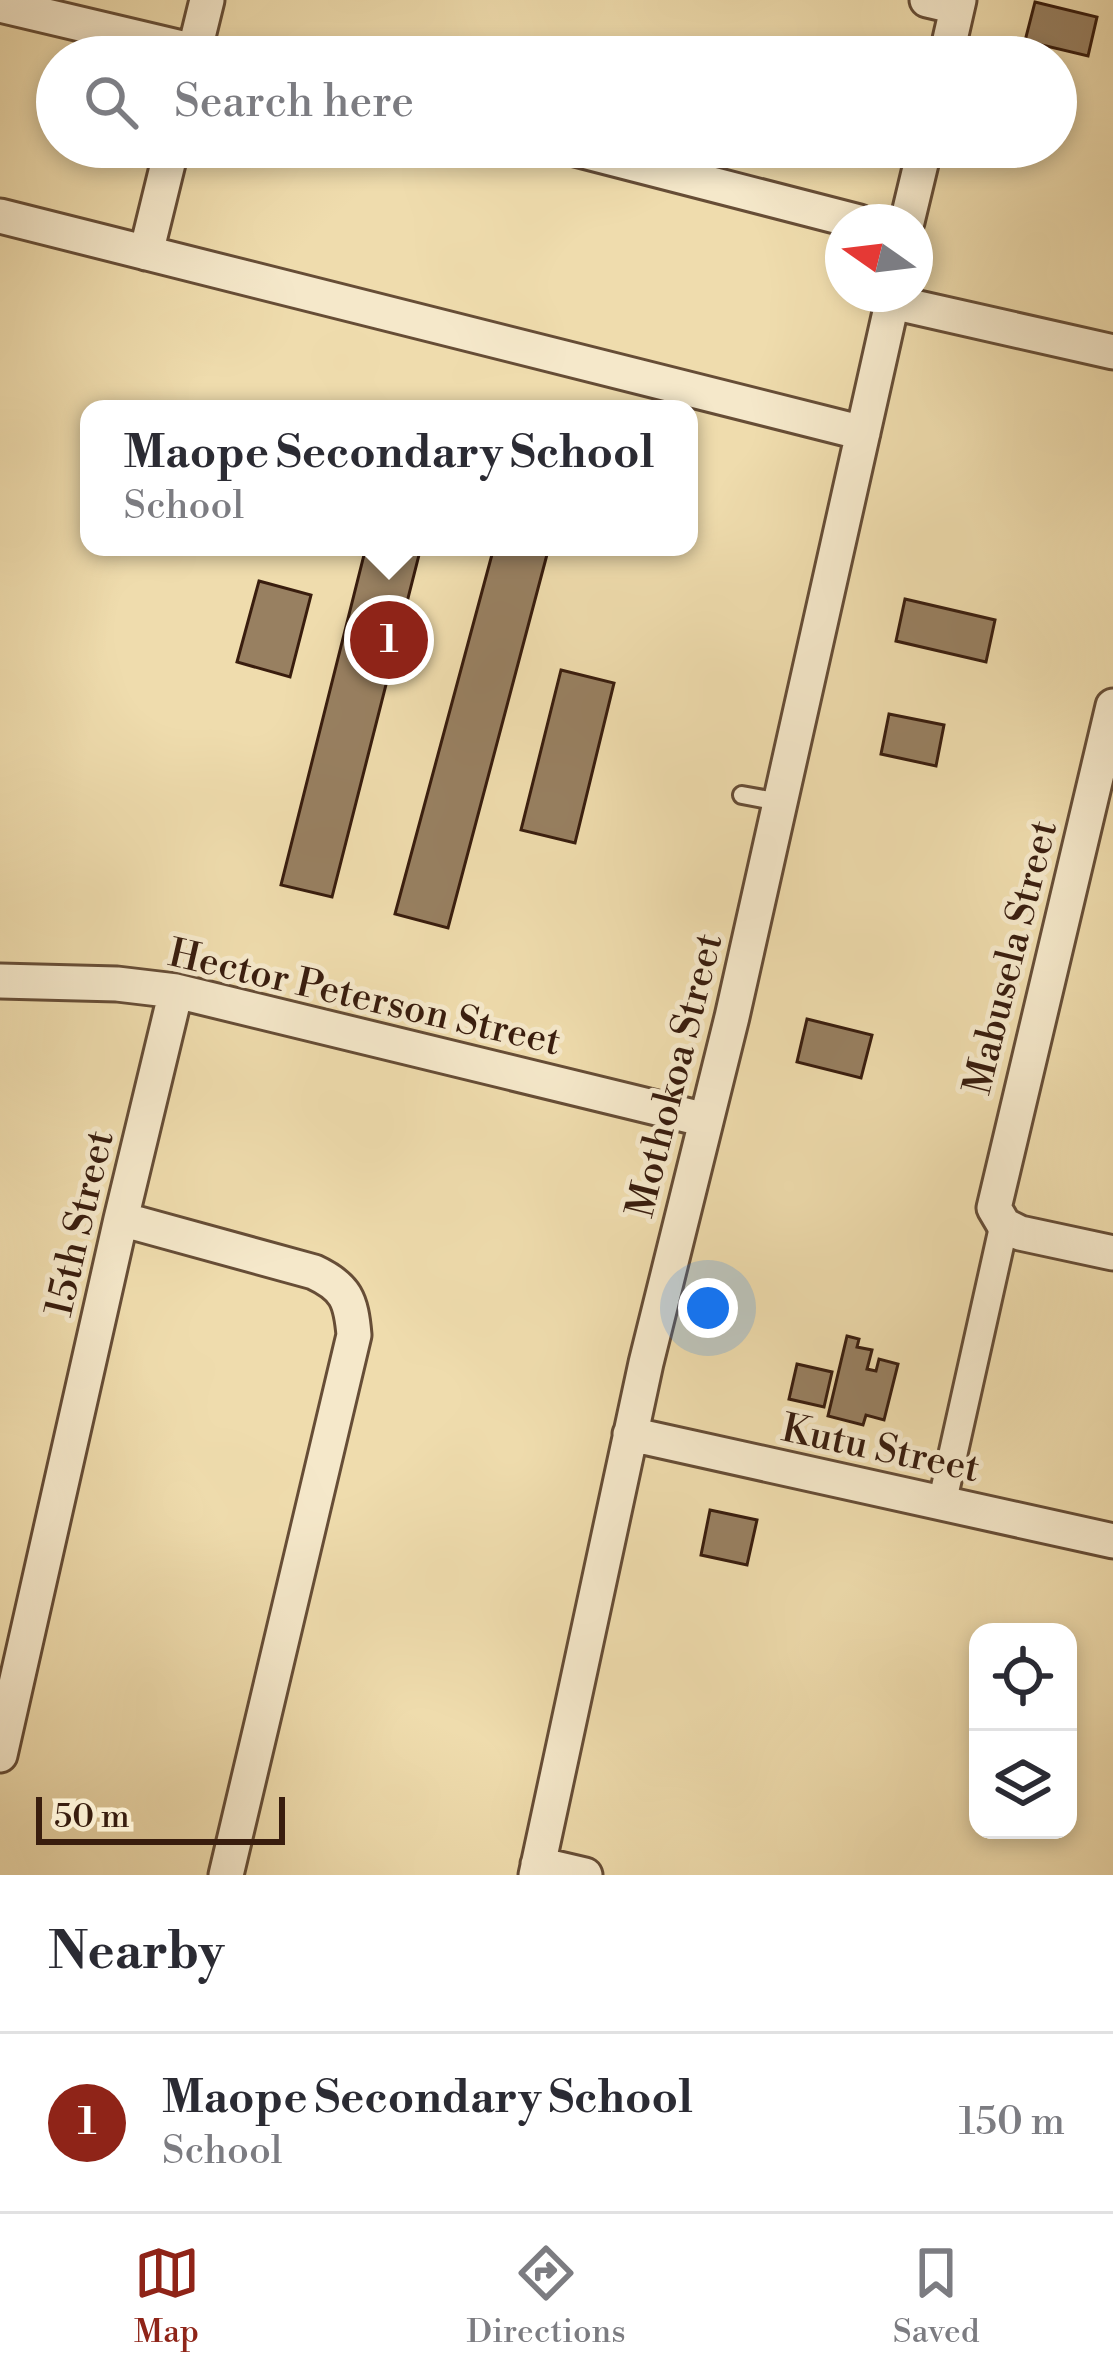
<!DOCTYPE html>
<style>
:root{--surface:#fff;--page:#f7f7f7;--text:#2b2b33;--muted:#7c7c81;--line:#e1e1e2;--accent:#8f2418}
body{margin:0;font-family:"Libre Bodoni",serif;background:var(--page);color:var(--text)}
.controls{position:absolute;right:36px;bottom:36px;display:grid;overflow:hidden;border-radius:24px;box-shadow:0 6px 18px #0003}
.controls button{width:108px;height:108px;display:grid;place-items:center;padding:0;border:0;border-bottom:3px solid var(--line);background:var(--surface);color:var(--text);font:60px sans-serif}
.compass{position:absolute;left:825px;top:204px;width:108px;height:108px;border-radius:50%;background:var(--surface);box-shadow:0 6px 18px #0003;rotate:284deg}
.scale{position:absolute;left:36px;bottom:30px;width:249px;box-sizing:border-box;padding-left:12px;border:6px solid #391d0e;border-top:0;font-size:33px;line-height:42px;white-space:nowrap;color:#391d0e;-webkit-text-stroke:9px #f5e8ca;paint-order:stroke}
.you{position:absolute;left:708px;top:1308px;width:42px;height:42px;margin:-30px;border:9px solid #fff;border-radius:50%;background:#1a73e8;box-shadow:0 0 0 18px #1a73e833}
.badge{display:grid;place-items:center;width:78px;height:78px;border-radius:50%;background:var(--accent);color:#fff;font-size:39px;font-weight:700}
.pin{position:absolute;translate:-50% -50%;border:6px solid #fff;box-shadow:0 3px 12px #0006}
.popup{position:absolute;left:80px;top:400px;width:618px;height:156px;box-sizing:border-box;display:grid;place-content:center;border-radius:24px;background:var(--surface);filter:drop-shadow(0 3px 9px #0005);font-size:39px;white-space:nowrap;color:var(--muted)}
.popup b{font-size:45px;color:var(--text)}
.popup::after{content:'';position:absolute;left:50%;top:100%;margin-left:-24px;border:24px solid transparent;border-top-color:var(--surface)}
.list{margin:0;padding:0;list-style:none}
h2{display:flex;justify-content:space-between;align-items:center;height:156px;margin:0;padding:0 48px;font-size:51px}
h2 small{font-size:39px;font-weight:400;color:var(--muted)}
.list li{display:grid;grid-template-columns:78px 1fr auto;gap:36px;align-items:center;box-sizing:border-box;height:180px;padding:0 48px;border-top:3px solid var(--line)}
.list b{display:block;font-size:45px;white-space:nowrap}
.list p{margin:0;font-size:39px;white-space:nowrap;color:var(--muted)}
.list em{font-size:39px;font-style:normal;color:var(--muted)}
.icon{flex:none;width:66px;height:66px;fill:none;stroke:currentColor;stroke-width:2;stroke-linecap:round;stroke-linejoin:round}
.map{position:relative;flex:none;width:1113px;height:1875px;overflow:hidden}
.search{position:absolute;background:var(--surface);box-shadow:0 6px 18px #0003;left:36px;right:36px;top:36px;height:132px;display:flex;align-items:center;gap:30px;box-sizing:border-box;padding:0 42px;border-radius:66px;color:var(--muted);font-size:45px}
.sheet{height:336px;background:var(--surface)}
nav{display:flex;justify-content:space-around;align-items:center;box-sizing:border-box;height:168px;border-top:3px solid var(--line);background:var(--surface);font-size:33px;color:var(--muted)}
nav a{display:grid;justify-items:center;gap:6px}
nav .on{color:var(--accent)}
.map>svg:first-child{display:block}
.building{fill:#988061;stroke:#391d0e;stroke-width:3}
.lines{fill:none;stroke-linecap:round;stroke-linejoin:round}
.service-casing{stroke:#664d36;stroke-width:22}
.pedestrian-casing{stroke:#664d36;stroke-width:33}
.minor-casing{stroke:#664d36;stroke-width:39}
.service{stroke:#f5e8ca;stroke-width:16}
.pedestrian{stroke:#f5e8ca;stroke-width:27}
.minor{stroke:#f5e8ca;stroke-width:33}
.labels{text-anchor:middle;stroke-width:10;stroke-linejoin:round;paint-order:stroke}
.street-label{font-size:39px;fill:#391d0e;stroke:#f5e8ca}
</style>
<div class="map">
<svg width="1113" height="1875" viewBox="0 0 1113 1875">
<rect width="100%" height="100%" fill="#efdcad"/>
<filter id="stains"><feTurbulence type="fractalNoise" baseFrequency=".00167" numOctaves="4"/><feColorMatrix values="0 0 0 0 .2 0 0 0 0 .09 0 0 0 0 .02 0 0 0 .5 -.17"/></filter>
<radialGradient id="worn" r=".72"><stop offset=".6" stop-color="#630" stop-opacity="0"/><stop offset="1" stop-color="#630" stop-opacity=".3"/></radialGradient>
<path class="building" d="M1035,2l62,15 -9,39 -63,-15z
M366,547h55l-89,350 -51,-12z
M494,547h55l-101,381 -53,-14z
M259,581l52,14 -21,82 -53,-15z
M905,599l90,21 -9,42 -90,-21z
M561,670l53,13 -39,160 -54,-13z
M889,714l55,11 -8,41 -55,-12z
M807,1019l65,16 -11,43 -64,-16z
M847,1336l12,3 -2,8 15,3 -5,19 9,2 3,-12 19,5 -14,56 -18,-5 -3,10 -35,-9z
M797,1364l35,8 -8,35 -35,-8z
M710,1510l47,10 -10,45 -46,-10z"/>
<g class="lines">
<defs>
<path id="service" d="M742,795l38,7"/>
<path id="pedestrian" d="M942,1503l62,-278"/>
<path id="minor" d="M927,0l30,7
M0,5l220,52
M193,57l14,-57
M946,57l13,-57
M568,147l291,75
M0,216l863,217
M907,222l18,-75
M146,253l26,-106
M892,302l221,50
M1113,706l-119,502 10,17 16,8 93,20
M0,981l117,3 59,7 530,129
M121,1219l193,53c32,15 37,28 40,63l-128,540
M630,1434l483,107
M0,1755l121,-536 55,-228
M538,1864l47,11
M536,1875l110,-512 86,-346 162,-723"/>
</defs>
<use href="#service" class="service-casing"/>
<use href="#pedestrian" class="pedestrian-casing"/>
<use href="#minor" class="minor-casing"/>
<use href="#service" class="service"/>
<use href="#pedestrian" class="pedestrian"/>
<use href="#minor" class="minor"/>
</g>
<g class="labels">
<g class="street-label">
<text transform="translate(1009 957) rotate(-76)" y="14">Mabusela Street</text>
<text transform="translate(365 996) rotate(13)" y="14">Hector Peterson Street</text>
<text transform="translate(673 1075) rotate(-76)" y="14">Mothokoa Street</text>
<text transform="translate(78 1223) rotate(-77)" y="14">15th Street</text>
<text transform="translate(881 1447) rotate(12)" y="14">Kutu Street</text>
</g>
</g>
<rect width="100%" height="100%" filter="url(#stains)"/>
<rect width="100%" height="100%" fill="url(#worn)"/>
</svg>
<div class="controls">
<button><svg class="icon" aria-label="locate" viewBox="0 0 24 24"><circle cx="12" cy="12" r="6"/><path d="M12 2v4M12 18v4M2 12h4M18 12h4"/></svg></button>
<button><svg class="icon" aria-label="layers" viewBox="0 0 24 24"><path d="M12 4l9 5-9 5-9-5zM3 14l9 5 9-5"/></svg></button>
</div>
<svg class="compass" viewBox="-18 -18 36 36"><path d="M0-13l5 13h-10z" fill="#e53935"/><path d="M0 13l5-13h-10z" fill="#7c7c81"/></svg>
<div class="scale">50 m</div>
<div class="you"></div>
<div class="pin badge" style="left:389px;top:640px">1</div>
<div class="popup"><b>Maope Secondary School</b>School</div>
<div class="search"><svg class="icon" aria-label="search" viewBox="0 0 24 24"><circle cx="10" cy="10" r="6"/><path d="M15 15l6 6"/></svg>Search here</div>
</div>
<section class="sheet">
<h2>Nearby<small></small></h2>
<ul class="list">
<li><span class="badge">1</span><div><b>Maope Secondary School</b><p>School</p></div><em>150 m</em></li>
</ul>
</section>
<nav>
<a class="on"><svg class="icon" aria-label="map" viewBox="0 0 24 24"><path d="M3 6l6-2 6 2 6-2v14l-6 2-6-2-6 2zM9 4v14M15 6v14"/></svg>Map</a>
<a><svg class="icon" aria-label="directions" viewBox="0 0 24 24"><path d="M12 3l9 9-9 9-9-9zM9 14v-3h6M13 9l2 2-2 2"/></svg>Directions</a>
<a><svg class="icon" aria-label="saved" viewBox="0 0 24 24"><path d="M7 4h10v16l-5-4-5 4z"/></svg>Saved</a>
</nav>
